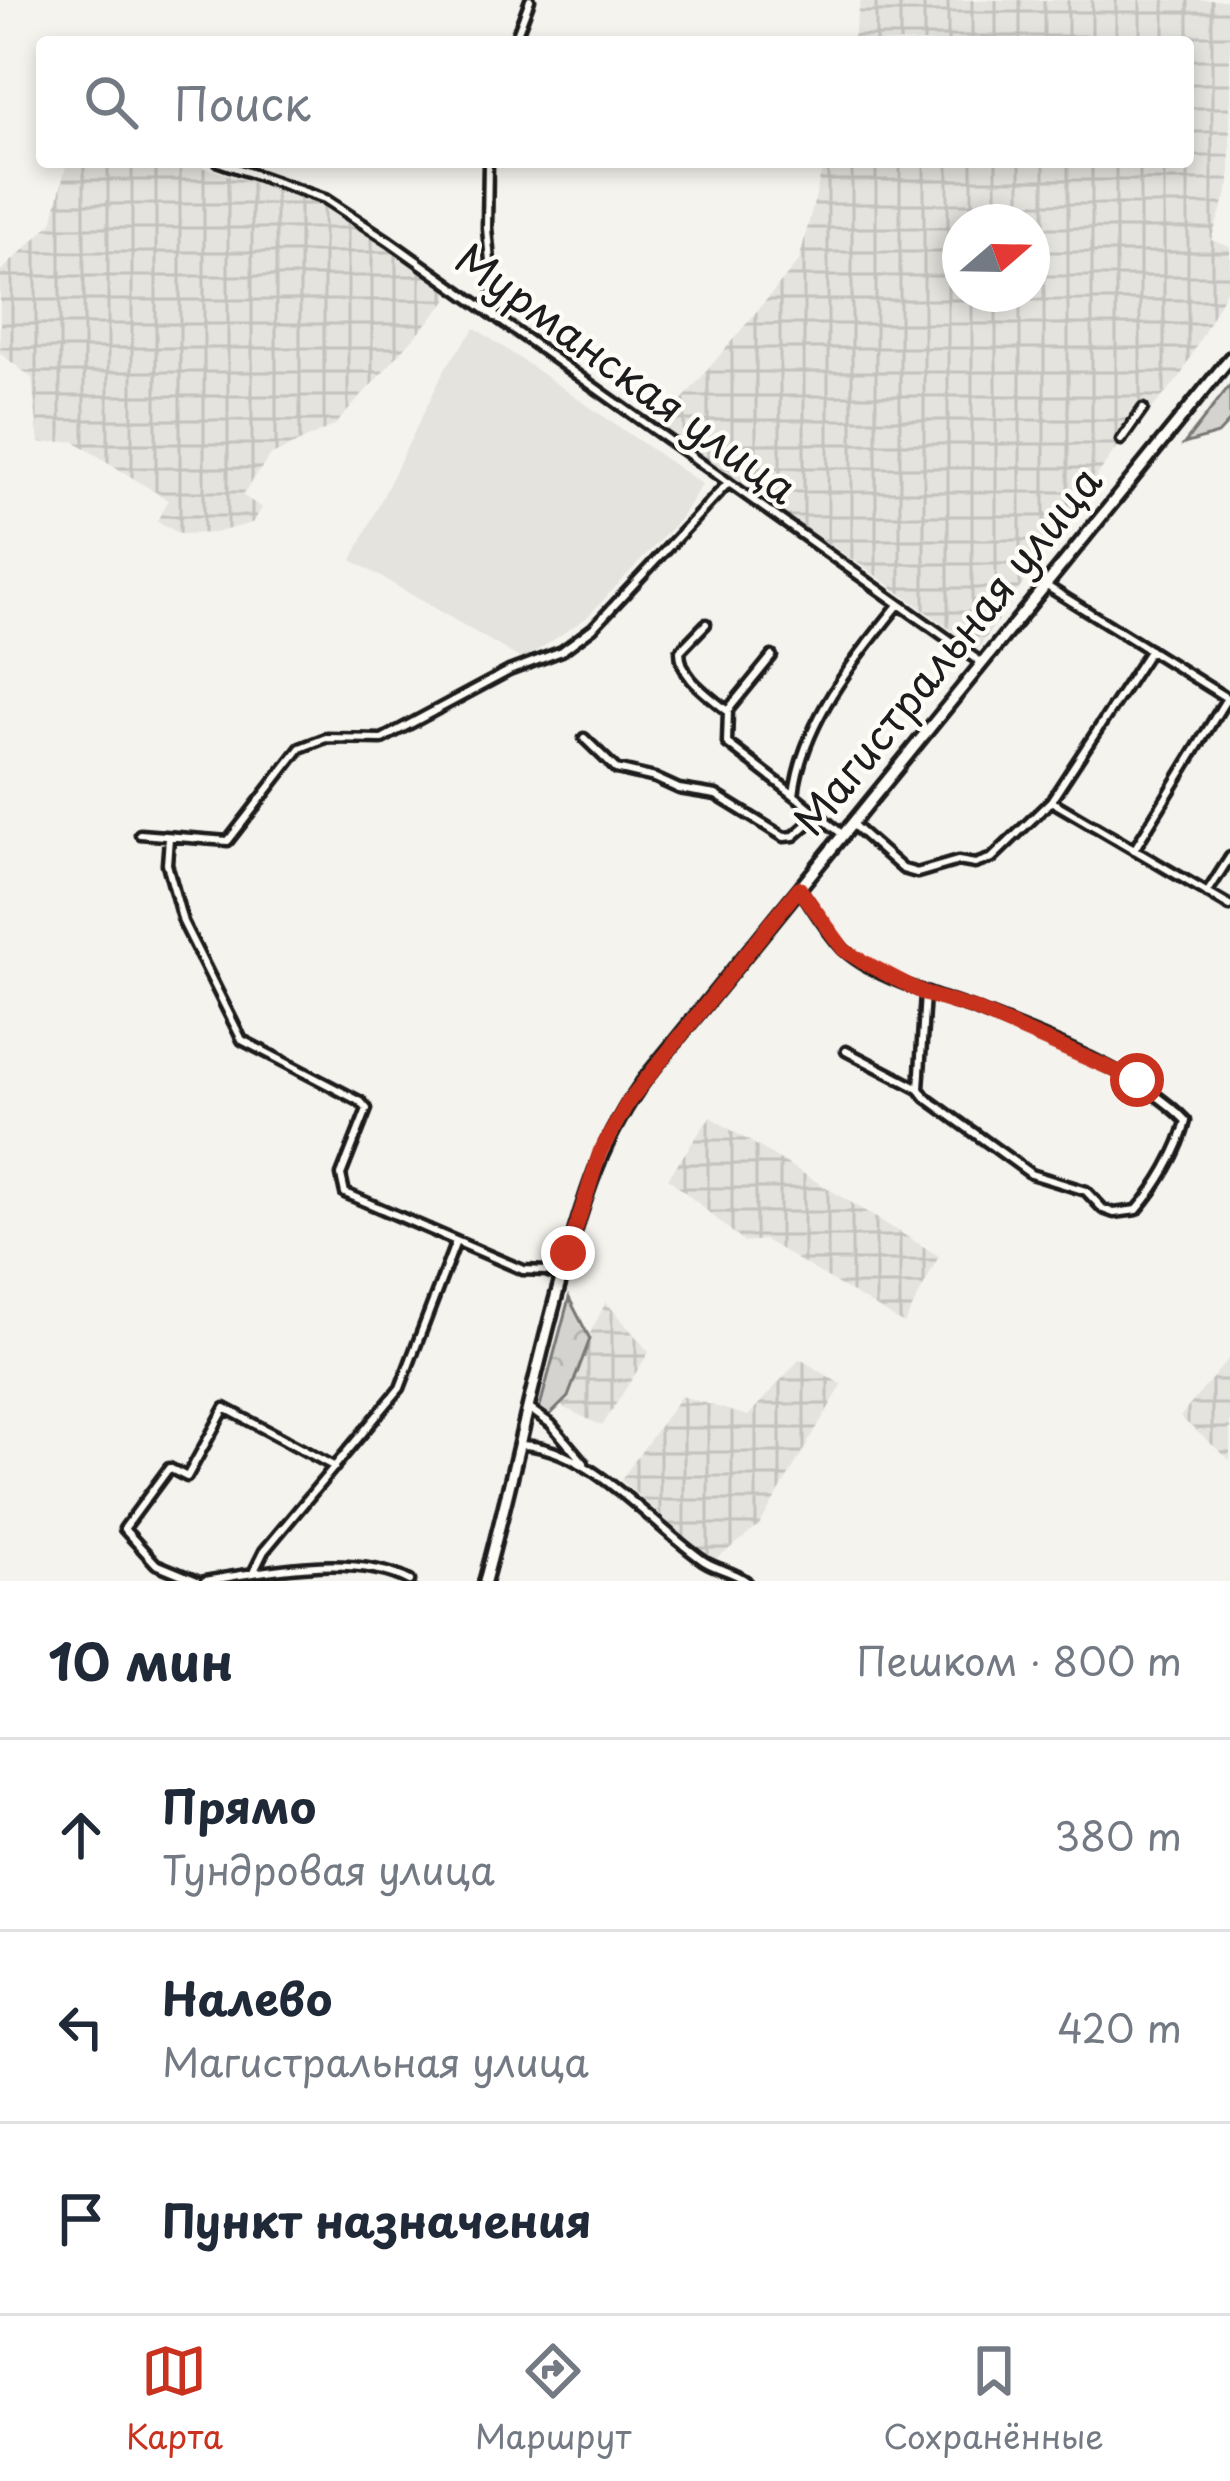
<!DOCTYPE html>
<html lang="ru">
<meta charset="utf-8">
<style>
:root{--surface:#fff;--page:#f6f6f7;--text:#1f2937;--muted:#747a83;--line:#e0e1e3;--accent:#c8321e}
body{margin:0;font-family:"Playpen Sans",sans-serif;background:var(--page);color:var(--text)}
.compass{position:absolute;left:942px;top:204px;width:108px;height:108px;border-radius:50%;background:var(--surface);box-shadow:0 6px 18px #0003;rotate:70deg}
.stop{position:absolute;width:36px;height:36px;margin:-27px;border:9px solid #c8321e;border-radius:50%;background:#fff}
.stop.end{background:#c8321e;border-color:#fff;box-shadow:0 3px 12px #0008}
.list{margin:0;padding:0;list-style:none}
h2{display:flex;justify-content:space-between;align-items:center;height:156px;margin:0;padding:0 48px;font-size:51px}
h2 small{font-size:39px;font-weight:400;color:var(--muted)}
.list li{display:grid;grid-template-columns:78px 1fr auto;gap:36px;align-items:center;box-sizing:border-box;height:192px;padding:0 48px;border-top:3px solid var(--line)}
.list b{display:block;font-size:45px;white-space:nowrap}
.list p{margin:0;font-size:39px;white-space:nowrap;color:var(--muted)}
.list em{font-size:39px;font-style:normal;color:var(--muted)}
.icon{flex:none;width:66px;height:66px;fill:none;stroke:currentColor;stroke-width:2;stroke-linecap:round;stroke-linejoin:round}
.map{position:relative;flex:none;width:1230px;height:1581px;overflow:hidden}
.search{position:absolute;background:var(--surface);box-shadow:0 6px 18px #0003;left:36px;right:36px;top:36px;height:132px;display:flex;align-items:center;gap:30px;box-sizing:border-box;padding:0 42px;border-radius:12px;color:var(--muted);font-size:45px}
.sheet{height:732px;background:var(--surface)}
nav{display:flex;justify-content:space-around;align-items:center;box-sizing:border-box;height:168px;border-top:3px solid var(--line);background:var(--surface);font-size:33px;color:var(--muted)}
nav a{display:grid;justify-items:center;gap:6px}
nav .on{color:var(--accent)}
.map>svg:first-child{display:block}
.built{fill:#e4e3de}
.industrial{fill:url(#industrial-grid);fill-rule:evenodd}
.forest{fill:url(#forest-crowns);stroke:#787876;stroke-width:3}
.lines{fill:none;stroke-linecap:round;stroke-linejoin:round}
.minor-casing{stroke:#1c1c1c;stroke-width:15}
.major-casing{stroke:#1c1c1c;stroke-width:18}
.minor{stroke:#fdfcf7;stroke-width:6}
.major{stroke:#fdfcf7;stroke-width:9}
.route{stroke:#c8321e;stroke-width:15}
.labels{text-anchor:middle;stroke-width:9;stroke-linejoin:round;paint-order:stroke}
.street-label{font-size:42px;fill:#1c1c1c;stroke:#fdfcf7}
</style>
<div class="map">
<svg width="1230" height="1581" viewBox="0 0 1230 1581">
<defs>
<pattern id="industrial-grid" width="8" height="8" patternUnits="userSpaceOnUse" patternTransform="scale(3)"><rect width="8" height="8" fill="#e4e3de"/><path d="M0 4h8M4 0v8" fill="none" stroke="#c3c2be"/></pattern>
<pattern id="forest-crowns" width="20" height="18" patternUnits="userSpaceOnUse" patternTransform="scale(3)"><rect width="20" height="18" fill="#d4d3cf"/><path d="M2 6a3 3 0 1 1 6 0M12 15a3 3 0 1 1 6 0" fill="none" stroke="#b5b5b1"/></pattern>
</defs>
<rect width="100%" height="100%" fill="#f4f3ee"/>
<filter id="ink" filterUnits="userSpaceOnUse"><feTurbulence type="fractalNoise" baseFrequency=".00833" numOctaves="2"/><feDisplacementMap in="SourceGraphic" scale="24" xChannelSelector="R" yChannelSelector="G"/><feConvolveMatrix kernelMatrix="1 2 1 2 8 2 1 2 1" color-interpolation-filters="sRGB"/></filter>
<g filter="url(#ink)">
<path class="built" d="M475,328l227,156 -22,35 -94,99 -63,42 -171,-100 94,-193z"/>
<path class="industrial" d="M861,0h369v184l-19,56 19,7v36l-50,94 -66,74 -136,198 -114,-82 -208,-136 143,-170 25,-99h364v-120h-336zM960,222h72v72h-72z
M67,162h118l138,42 70,42 55,45 -1,10 -112,124 -65,31 -28,39 20,13 -10,15 -38,10 -34,1 -23,-13 11,-21 -94,-59 -35,2 -7,-65 -32,-25v-81l52,-49z
M710,1117l229,139 -35,68 -139,-84 -21,2 -76,-64z
M606,1302l43,50 -47,74 -47,-23z
M1230,1357v103l-50,-43z
M800,1359l42,26 -83,141 -47,36 -91,-82 60,-84 67,20z"/>
<path class="forest" d="M1230,385v36l-12,13 -34,10z
M569,1298l21,41 -22,58 -20,20 -9,-7z"/>
<g class="lines">
<defs>
<path id="minor" d="M514,42l16,-42
M219,162l106,37 64,42 593,422
M488,162l-1,66 8,89
M1121,440l22,-31
M1045,585l185,115
M706,624l-26,27c0,27 27,43 46,59
M772,656l-44,54 -1,33 67,52
M584,738l32,31 39,9 24,11 37,6 68,42 10,-1 24,-21
M1051,801l179,105
M852,824l51,45 14,4 41,-12 17,3 17,-6 59,-57 99,-151
M140,834l88,7 72,-93 26,-10 56,1 127,-68 53,-20 31,-23 134,-144
M843,835l-49,-40c8,-71 60,-136 105,-191
M169,838l-2,26 16,58 59,118 119,62 6,7 -26,66 4,18 178,77 23,1 16,6
M1134,850l93,-152
M799,888c14,20 27,43 43,60 28,29 97,48 134,62 65,25 164,62 210,111 -7,30 -29,66 -49,89l-23,3 -11,-4 -17,-18 -55,-17 -105,-76 -7,-9 -73,-38
M1207,893l23,-36
M919,1089l6,-95
M530,1409l21,15 33,39
M518,1445c69,-1 132,79 186,116 14,9 29,10 42,20
M253,1573l11,-22 136,-163 55,-144
M197,1581l-41,-17 -32,-35 45,-61 18,9 38,-69 110,59
M205,1581c61,-10 149,-29 205,0"/>
<path id="major" d="M485,1581c27,-98 47,-198 74,-295 22,-78 40,-146 89,-211l582,-717"/>
</defs>
<use href="#minor" class="minor-casing"/>
<use href="#major" class="major-casing"/>
<use href="#minor" class="minor"/>
<use href="#major" class="major"/>
</g>
</g>
<g class="lines" filter="url(#ink)">
<path class="route" d="M568,1253l32,-101 28,-50 171,-214 45,62 16,10 65,34 49,15 163,71"/>
</g>
<g class="labels">
<g class="street-label">
<text transform="translate(626 374) rotate(36)" y="15">Мурманская улица</text>
<text transform="translate(948 651) rotate(-51)" y="15">Магистральная улица</text>
</g>
</g>
</svg>
<svg class="compass" viewBox="-18 -18 36 36"><path d="M0-13l5 13h-10z" fill="#e53935"/><path d="M0 13l5-13h-10z" fill="#747a83"/></svg>
<div class="stop" style="left:1137px;top:1080px"></div>
<div class="stop end" style="left:568px;top:1253px"></div>
<div class="search"><svg class="icon" aria-label="search" viewBox="0 0 24 24"><circle cx="10" cy="10" r="6"/><path d="M15 15l6 6"/></svg>Поиск</div>
</div>
<section class="sheet">
<h2>10 мин<small>Пешком · 800 m</small></h2>
<ul class="list">
<li><svg class="icon" aria-label="ahead" viewBox="0 0 24 24"><path d="M12 20V5M6 11l6-6 6 6"/></svg><div><b>Прямо</b><p>Тундровая улица</p></div><em>380 m</em></li>
<li><svg class="icon" aria-label="left" viewBox="0 0 24 24"><path d="M17 20v-9H6M10 6l-5 5 5 5"/></svg><div><b>Налево</b><p>Магистральная улица</p></div><em>420 m</em></li>
<li><svg class="icon" aria-label="arrive" viewBox="0 0 24 24"><path d="M6 21V4h12l-3 4 3 4H6"/></svg><div><b>Пункт назначения</b></div></li>
</ul>
</section>
<nav>
<a class="on"><svg class="icon" aria-label="map" viewBox="0 0 24 24"><path d="M3 6l6-2 6 2 6-2v14l-6 2-6-2-6 2zM9 4v14M15 6v14"/></svg>Карта</a>
<a><svg class="icon" aria-label="directions" viewBox="0 0 24 24"><path d="M12 3l9 9-9 9-9-9zM9 14v-3h6M13 9l2 2-2 2"/></svg>Маршрут</a>
<a><svg class="icon" aria-label="saved" viewBox="0 0 24 24"><path d="M7 4h10v16l-5-4-5 4z"/></svg>Сохранённые</a>
</nav>
